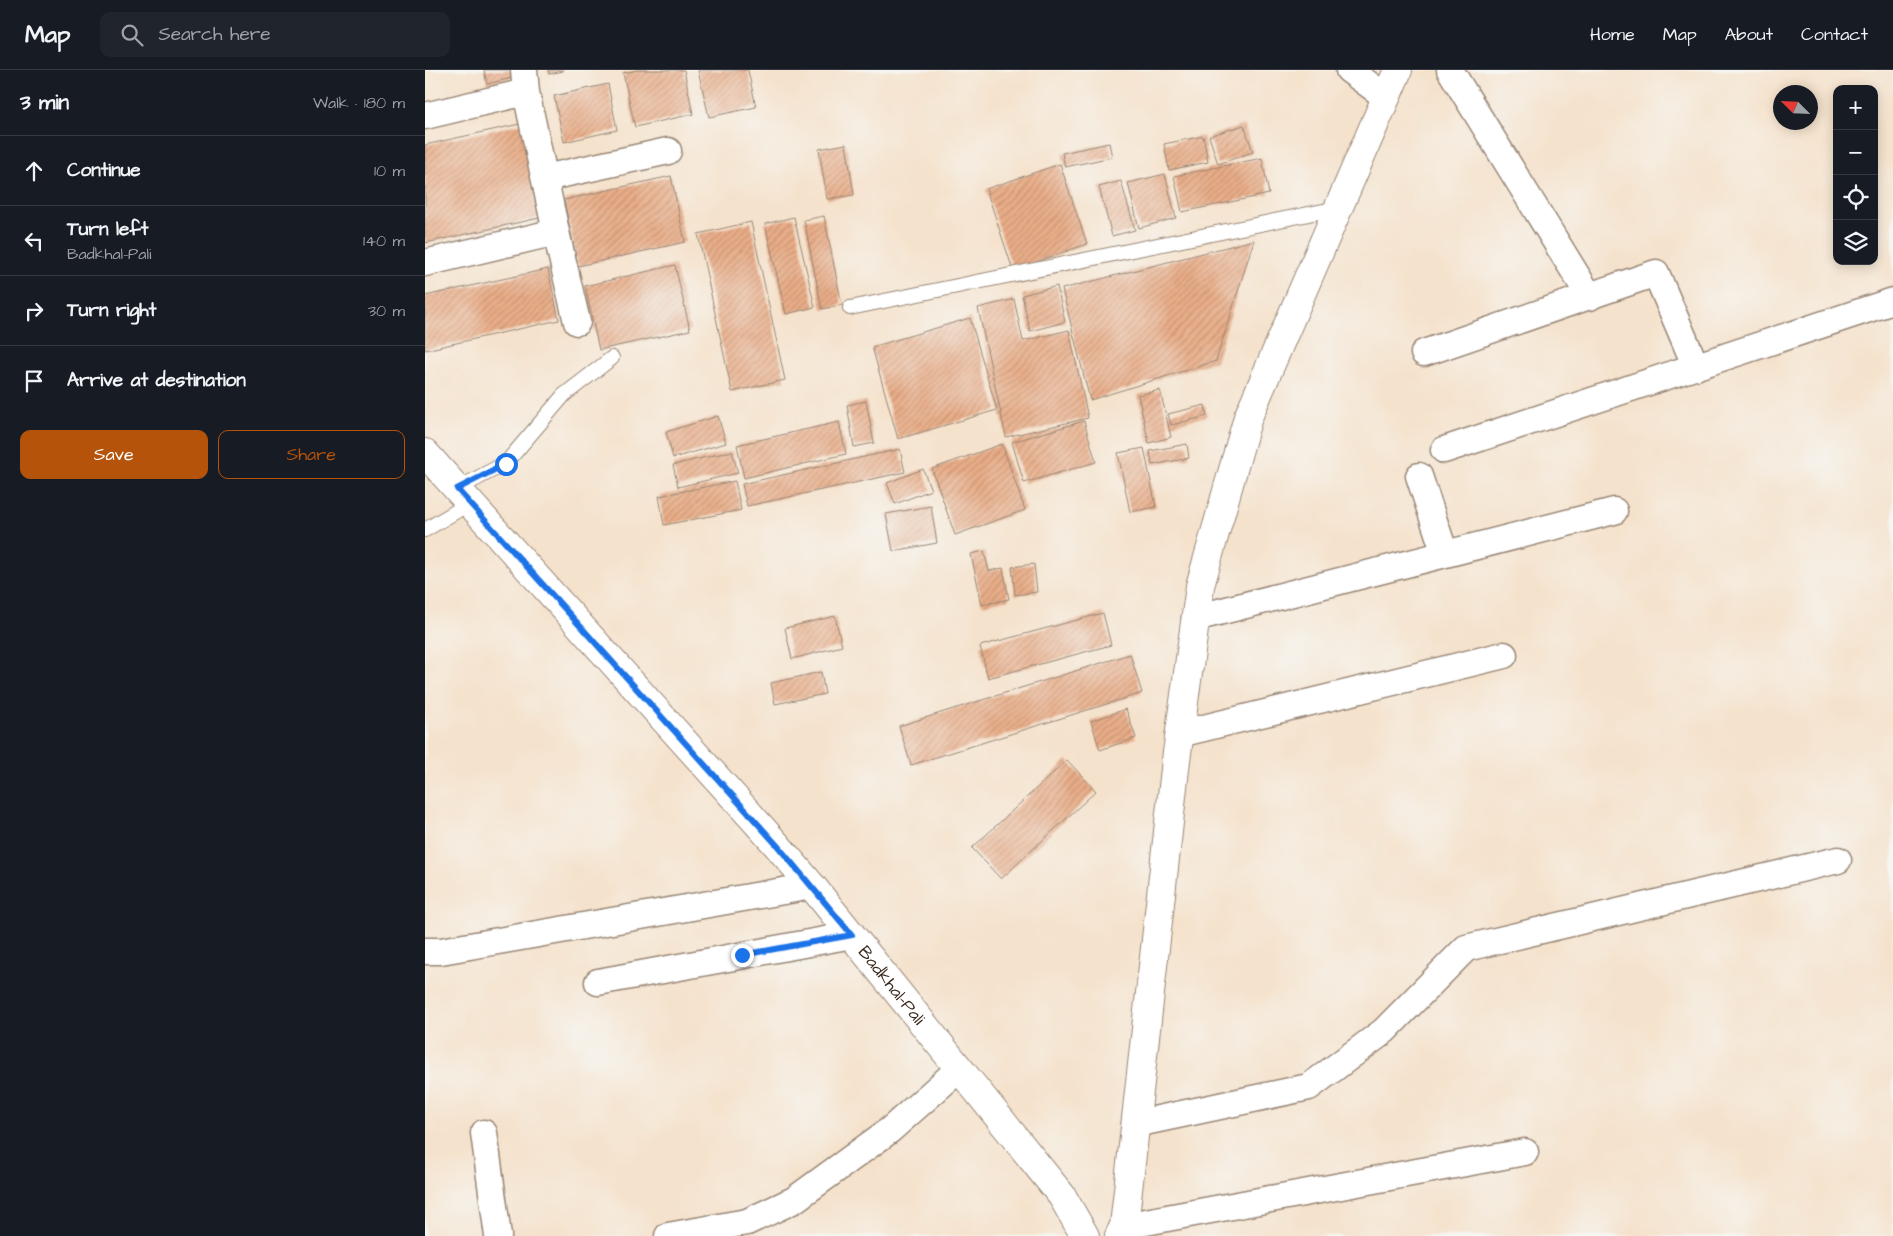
<!DOCTYPE html>
<meta charset="utf-8">
<style>
:root{--surface:#171b24;--page:#20242c;--text:#f1f3f6;--muted:#9ea1a6;--line:#363941;--accent:#b45309}
body{margin:0;font-family:"Architects Daughter",sans-serif;background:var(--page);color:var(--text)}
.controls{position:absolute;right:15px;top:15px;display:grid;overflow:hidden;border-radius:10px;box-shadow:0 2px 12px #0003}
.controls button{width:45px;height:45px;display:grid;place-items:center;padding:0;border:0;border-bottom:1px solid var(--line);background:var(--surface);color:var(--text);font:25px sans-serif}
.compass{position:absolute;left:1348px;top:15px;width:45px;height:45px;border-radius:50%;background:var(--surface);box-shadow:0 2px 12px #0003;rotate:294deg}
.stop{position:absolute;width:15px;height:15px;margin:-11px;border:4px solid #1a73e8;border-radius:50%;background:#fff}
.stop.end{background:#1a73e8;border-color:#fff;box-shadow:0 1px 5px #0008}
.list{margin:0;padding:0;list-style:none}
h2{display:flex;justify-content:space-between;align-items:center;height:65px;margin:0;padding:0 20px;font-size:21px}
h2 small{font-size:16px;font-weight:400;color:var(--muted)}
.list li{display:grid;grid-template-columns:32px 1fr auto;gap:15px;align-items:center;box-sizing:border-box;height:70px;padding:0 20px;border-top:1px solid var(--line)}
.list b{display:block;font-size:19px;white-space:nowrap}
.list p{margin:0;font-size:16px;white-space:nowrap;color:var(--muted)}
.list em{font-size:16px;font-style:normal;color:var(--muted)}
.actions{display:flex;gap:10px;padding:15px 20px}
.actions a{flex:1;padding:11px 0;border:1px solid var(--accent);border-radius:10px;text-align:center;font-size:18px;color:var(--accent)}
.actions .main{background:var(--accent);color:#fff}
.icon{flex:none;width:28px;height:28px;fill:none;stroke:currentColor;stroke-width:2;stroke-linecap:round;stroke-linejoin:round}
.map{position:relative;flex:none;width:1468px;height:1166px;overflow:hidden}
header{display:flex;align-items:center;gap:30px;box-sizing:border-box;height:70px;padding:0 25px;background:var(--surface);border-bottom:1px solid var(--line)}
header strong{font-size:24px}
nav{display:flex;gap:28px;margin-inline-start:auto;font-size:18px}
.search{width:350px;height:45px;background:var(--page);display:flex;align-items:center;gap:12px;box-sizing:border-box;padding:0 18px;border-radius:10px;color:var(--muted);font-size:19px}
main{display:flex}
aside{flex:1;background:var(--surface)}
.map>svg:first-child{display:block}
.building{fill:url(#building-hatch)}
.lines{fill:none;stroke-linecap:round;stroke-linejoin:round}
.service-casing{stroke:#988675;stroke-width:16}
.minor-casing{stroke:#988675;stroke-width:29}
.tertiary-casing{stroke:#988675;stroke-width:30}
.service{stroke:#fff;stroke-width:14}
.minor{stroke:#fff;stroke-width:26}
.tertiary{stroke:#fff;stroke-width:28}
.route{stroke:#1a73e8;stroke-width:6}
.labels{text-anchor:middle;stroke-width:4.5;stroke-linejoin:round;paint-order:stroke}
.street-label{font-size:18px;fill:#3b2a1e;stroke:#f6f6f2}
</style>
<header>
<strong>Map</strong>
<div class="search"><svg class="icon" aria-label="search" viewBox="0 0 24 24"><circle cx="10" cy="10" r="6"/><path d="M15 15l6 6"/></svg>Search here</div>
<nav><a>Home</a><a>Map</a><a>About</a><a>Contact</a></nav>
</header>
<main>
<aside>
<h2>3 min<small>Walk · 180 m</small></h2>
<ul class="list">
<li><svg class="icon" aria-label="ahead" viewBox="0 0 24 24"><path d="M12 20V5M6 11l6-6 6 6"/></svg><div><b>Continue</b></div><em>10 m</em></li>
<li><svg class="icon" aria-label="left" viewBox="0 0 24 24"><path d="M17 20v-9H6M10 6l-5 5 5 5"/></svg><div><b>Turn left</b><p>Badkhal-Pali</p></div><em>140 m</em></li>
<li><svg class="icon" aria-label="right" viewBox="0 0 24 24"><path d="M7 20v-9h11M14 6l5 5-5 5"/></svg><div><b>Turn right</b></div><em>30 m</em></li>
<li><svg class="icon" aria-label="arrive" viewBox="0 0 24 24"><path d="M6 21V4h12l-3 4 3 4H6"/></svg><div><b>Arrive at destination</b></div></li>
</ul>
<div class="actions"><a class="main">Save</a><a>Share</a></div>
</aside>
<div class="map">
<svg width="1468" height="1166" viewBox="0 0 1468 1166">
<defs>
<pattern id="building-hatch" width="6" height="6" patternUnits="userSpaceOnUse" patternTransform="scale(1.25)"><rect width="6" height="6" fill="#eaae89"/><path d="M-1 1l2-2M0 6l6-6M5 7l2-2" fill="none" stroke="#bf8e6f"/></pattern>
</defs>
<rect width="100%" height="100%" fill="#f6f6f2"/>
<filter id="ink" filterUnits="userSpaceOnUse"><feTurbulence type="fractalNoise" baseFrequency=".02" numOctaves="2"/><feDisplacementMap in="SourceGraphic" scale="10" xChannelSelector="R" yChannelSelector="G"/><feConvolveMatrix kernelMatrix="1 2 1 2 8 2 1 2 1" color-interpolation-filters="sRGB"/></filter>
<filter id="wash" filterUnits="userSpaceOnUse"><feTurbulence type="fractalNoise" baseFrequency=".0096" numOctaves="4" result="noise"/><feDisplacementMap in="SourceGraphic" scale="20" xChannelSelector="R" yChannelSelector="G"/><feGaussianBlur stdDeviation="1.12" result="paint"/><feColorMatrix in="noise" values="0 0 0 0 0 0 0 0 0 0 0 0 0 0 0 0 0 1.4 0 .05"/><feComposite in="paint" operator="in"/></filter>
<g filter="url(#wash)">
<rect width="100%" height="100%" fill="#f5e2cc"/>
<g id="blocks">
<path class="building" d="M59,0h30l2,7 -29,7z
M123,0h15v1l-14,3z
M212,0h47l9,44 -58,13 -12,-54z
M273,0h50l8,37 -47,10z
M183,14l9,46 -53,12 -10,-46z
M99,53l20,94 -119,26v-98z
M819,55l9,27 -35,12 -9,-28z
M778,66l5,26 -39,8 -5,-26z
M684,73l3,14 -47,10 -3,-14z
M421,74l8,51 -27,4 -8,-50z
M837,88l7,36 -87,18 -8,-36z
M635,94l27,80 -74,26 -27,-81z
M740,104l11,44 -37,10 -11,-45z
M246,106l14,66 -107,24 -14,-66z
M696,111l14,49 -23,6 -13,-49z
M399,146l18,89 -20,4 -18,-89z
M369,147l21,90 -29,7 -21,-90z
M326,152l34,158 -53,12 -34,-158z
M829,170l-38,121 -126,39 -28,-111z
M250,195l15,65 -91,20 -14,-64z
M123,199l11,51 -134,30v-54z
M632,216l8,36 -35,9 -8,-36z
M589,229l9,42 46,-11 19,88 -82,19 -28,-129z
M545,248l27,92 -99,29 -26,-92z
M735,320l11,47 -22,6 -11,-48z
M441,331l8,42 -20,4 -7,-42z
M780,335l2,11 -36,9 -3,-11z
M293,346l8,27 -53,15 -7,-26z
M659,351l12,41 -72,21 -12,-41z
M414,352l7,32 -102,24 -7,-33z
M577,374l23,66 -70,25 -23,-66z
M762,374l2,14 -37,7 -2,-14z
M719,378l12,59 -26,5 -12,-59z
M475,379l5,23 -158,34 -5,-22z
M307,381l6,22 -60,14 -5,-22z
M498,399l8,21 -36,14 -8,-21z
M310,411l6,29 -77,15 -5,-29z
M506,436l6,37 -44,8 -7,-37z
M559,481l5,20 14,-3 6,31 -27,6 -11,-51z
M609,494l3,28 -22,3 -3,-28z
M678,543l8,32 -123,33 -8,-32z
M410,546l7,30 -50,13 -7,-31z
M705,584l12,39 -231,72 -12,-39z
M396,602l4,22 -50,10 -4,-21z
M701,639l10,29 -36,12 -9,-29z
M642,690l29,31 -95,88 -29,-31z"/>
</g>
</g>
<g filter="url(#ink)">
<use href="#blocks" fill-opacity="0" stroke="#988675" stroke-width="1"/>
<g class="lines">
<defs>
<path id="service" d="M425,238l488,-100
M32,419l49,-26 58,-68 48,-37
M0,460l45,-27"/>
<path id="minor" d="M924,0l37,27
M1025,0l140,227
M0,46l101,-24
M120,108l123,-27
M131,162l21,90
M0,193l131,-31 -30,-140 -2,-22
M999,283l232,-80 40,94
M1019,380l449,-149
M994,406l26,78
M770,548l419,-107
M754,664l325,-79
M0,881h16l371,-65
M173,912l254,-47
M710,1054l174,-37 75,-56 82,-83 372,-88
M59,1063l14,103
M699,1156l401,-74
M243,1166l79,-14 47,-22 96,-70 69,-61"/>
<g id="tertiary">
<path id="s1" d="M0,383l351,391 36,42 250,310 23,40"/>
<path d="M694,1166l5,-10 52,-466 24,-174 48,-169 150,-347"/>
</g>
</defs>
<use href="#service" class="service-casing"/>
<use href="#minor" class="minor-casing"/>
<use href="#tertiary" class="tertiary-casing"/>
<use href="#service" class="service"/>
<use href="#minor" class="minor"/>
<use href="#tertiary" class="tertiary"/>
</g>
</g>
<g class="lines" filter="url(#ink)">
<path class="route" d="M81,394l-49,25 319,355 76,91 -110,20"/>
</g>
<g class="labels">
<g class="street-label">
<text dy="6" stroke="none"><textPath href="#s1" startOffset="708">Badkhal-Pali</textPath></text>
</g>
</g>
</svg>
<div class="controls">
<button>+</button>
<button>−</button>
<button><svg class="icon" aria-label="locate" viewBox="0 0 24 24"><circle cx="12" cy="12" r="6"/><path d="M12 2v4M12 18v4M2 12h4M18 12h4"/></svg></button>
<button><svg class="icon" aria-label="layers" viewBox="0 0 24 24"><path d="M12 4l9 5-9 5-9-5zM3 14l9 5 9-5"/></svg></button>
</div>
<svg class="compass" viewBox="-18 -18 36 36"><path d="M0-13l5 13h-10z" fill="#e53935"/><path d="M0 13l5-13h-10z" fill="#9ea1a6"/></svg>
<div class="stop" style="left:81px;top:394px"></div>
<div class="stop end" style="left:317px;top:885px"></div>
</div>
</main>
